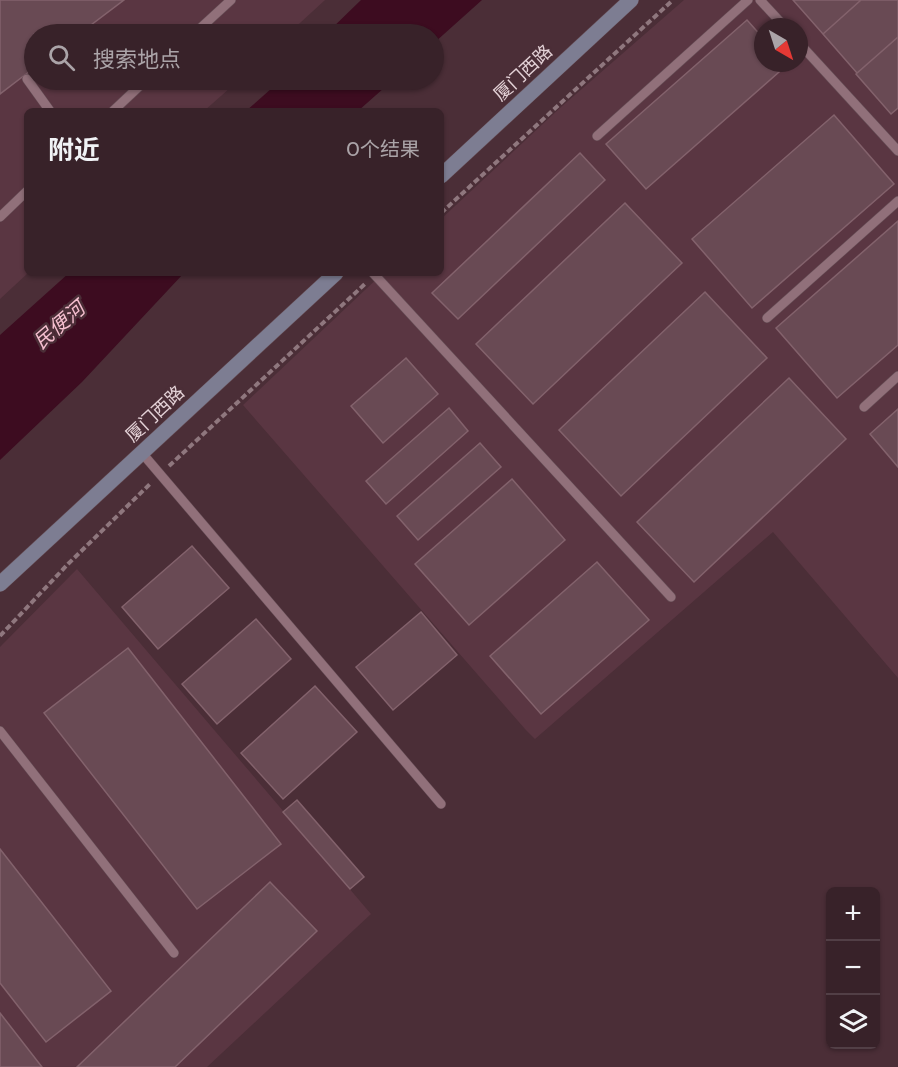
<!DOCTYPE html>
<html lang="zh">
<meta charset="utf-8">
<style>
:root{--surface:#382229;--page:#3f2a31;--text:#f1f3f6;--muted:#aba4a8;--line:#523f46}
body{margin:0;font-family:Cabin,"Noto Sans SC",sans-serif;background:var(--page);color:var(--text)}
.controls{position:absolute;right:18px;bottom:18px;display:grid;overflow:hidden;border-radius:9px;box-shadow:0 2px 4px #0004}
.controls button{width:54px;height:54px;display:grid;place-items:center;padding:0;border:0;border-bottom:2px solid var(--line);background:var(--surface);color:var(--text);font:30px sans-serif}
.compass{position:absolute;left:754px;top:18px;width:54px;height:54px;border-radius:50%;background:var(--surface);box-shadow:0 2px 4px #0004;rotate:141deg}
.list{margin:0;padding:0;list-style:none}
h2{display:flex;justify-content:space-between;align-items:center;height:78px;margin:0;padding:0 24px;font-size:26px}
h2 small{font-size:20px;font-weight:400;color:var(--muted)}
.icon{flex:none;width:33px;height:33px;fill:none;stroke:currentColor;stroke-width:2;stroke-linecap:round;stroke-linejoin:round}
.map{position:relative;flex:none;width:898px;height:1067px;overflow:hidden}
.search{position:absolute;background:var(--surface);box-shadow:0 2px 4px #0004;left:24px;top:24px;width:420px;height:66px;display:flex;align-items:center;gap:15px;box-sizing:border-box;padding:0 21px;border-radius:33px;color:var(--muted);font-size:22px}
.panel{position:absolute;background:var(--surface);box-shadow:0 2px 4px #0004;left:24px;top:108px;width:420px;height:168px;border-radius:9px}
.map>svg:first-child{display:block}
.built{fill:#5a3642;fill-rule:evenodd}
.water{fill:#3d0c20}
.building{fill:#694a54;stroke:#83626c;stroke-width:1.5}
.lines{fill:none;stroke-linecap:round;stroke-linejoin:round}
.lane-casing{stroke:#664e56;stroke-width:10}
.secondary-casing{stroke:#664e56;stroke-width:16}
.path{stroke:#8f777e;stroke-width:4;stroke-dasharray:6 3;stroke-linecap:butt}
.lane{stroke:#91707a;stroke-width:9}
.secondary{stroke:#7d7d92;stroke-width:15}
.labels{text-anchor:middle;stroke-width:5;stroke-linejoin:round;paint-order:stroke}
.street-label{font-size:18px;fill:#e3d1d6;stroke:#4b2e37}
.water-label{font-size:20px;font-style:italic;fill:#f5bfcf;stroke:#4b2e37}
</style>
<div class="map">
<svg width="898" height="1067" viewBox="0 0 898 1067">
<rect width="100%" height="100%" fill="#4b2e37"/>
<path class="built" d="M0,0h325l-37,34h-254v46h205l-35,31h-177l1,162 -28,26z
M684,0h214v678l-125,-146 -238,207 -10,-10 -282,-324 140,-132h58v-54l119,-111zM763,27h36v36h-36z
M77,569l294,345 -164,153h-207v-420z"/>
<path class="water" d="M361,0h121l-48,43v-9h-108z
M281,80h112l-35,31h-112z
M69,273h115l-102,109 -82,78v-125z"/>
<path class="building" d="M0,0h124l-45,34h-45v34l-34,26z
M793,0h68l-38,34z
M861,0h37v37l-41,36 -34,-39z
M747,20l16,18v25h22l2,2 -141,124 -40,-45z
M898,37v71l-7,6 -35,-40z
M834,115l60,69 -142,124 -60,-69z
M580,153l25,27 -147,139 -26,-26z
M625,203l57,60 -149,141 -57,-60z
M898,221v124l-61,53 -61,-70z
M705,292l62,66 -146,138 -62,-66z
M406,358l32,36 -55,49 -32,-37z
M789,378l57,61 -152,143 -57,-60z
M449,408l19,23 -82,73 -20,-23z
M898,409v58l-28,-33z
M480,443l21,24 -83,73 -21,-24z
M512,479l53,61 -96,85 -54,-61z
M192,546l37,42 -71,61 -36,-42z
M597,562l52,58 -108,94 -51,-58z
M421,612l36,43 -64,55 -37,-43z
M256,619l35,40 -74,65 -35,-40z
M128,648l153,196 -84,65 -153,-196z
M315,686l42,46 -74,67 -42,-46z
M297,800l67,77 -14,12 -67,-77z
M0,849l111,142 -65,51 -46,-59z
M270,882l47,49 -142,136h-98z
M0,1013l42,54h-42z"/>
<g class="lines">
<defs>
<path id="lane" d="M760,0l25,27
M194,34l37,-34
M799,43l99,108
M27,79l23,32
M113,111l33,-31
M597,136l151,-136
M0,217l27,-26
M373,273l298,324
M767,318l131,-117
M864,407l34,-31
M142,453l299,351
M0,731l174,222"/>
<path id="secondary" d="M441,176l190,-176
M0,584l336,-311"/>
</defs>
<use href="#lane" class="lane-casing"/>
<use href="#secondary" class="secondary-casing"/>
<path class="path" d="M441,213l232,-213
M169,466l197,-183
M0,636l68,-72 83,-81"/>
<use href="#lane" class="lane"/>
<use href="#secondary" class="secondary"/>
</g>
<g class="labels">
<g class="street-label">
<text transform="translate(523 73) rotate(-43)" y="6">厦门西路</text>
<text transform="translate(155 414) rotate(-43)" y="6">厦门西路</text>
</g>
<g class="water-label">
<text transform="translate(59 325) rotate(-41)" y="7">民便河</text>
</g>
</g>
</svg>
<div class="controls">
<button>+</button>
<button>−</button>
<button><svg class="icon" aria-label="layers" viewBox="0 0 24 24"><path d="M12 4l9 5-9 5-9-5zM3 14l9 5 9-5"/></svg></button>
</div>
<svg class="compass" viewBox="-18 -18 36 36"><path d="M0-13l5 13h-10z" fill="#e53935"/><path d="M0 13l5-13h-10z" fill="#aba4a8"/></svg>
<div class="search"><svg class="icon" aria-label="search" viewBox="0 0 24 24"><circle cx="10" cy="10" r="6"/><path d="M15 15l6 6"/></svg>搜索地点</div>
<section class="panel">
<h2>附近<small>0个结果</small></h2>
<ul class="list">
</ul>
</section>
</div>
